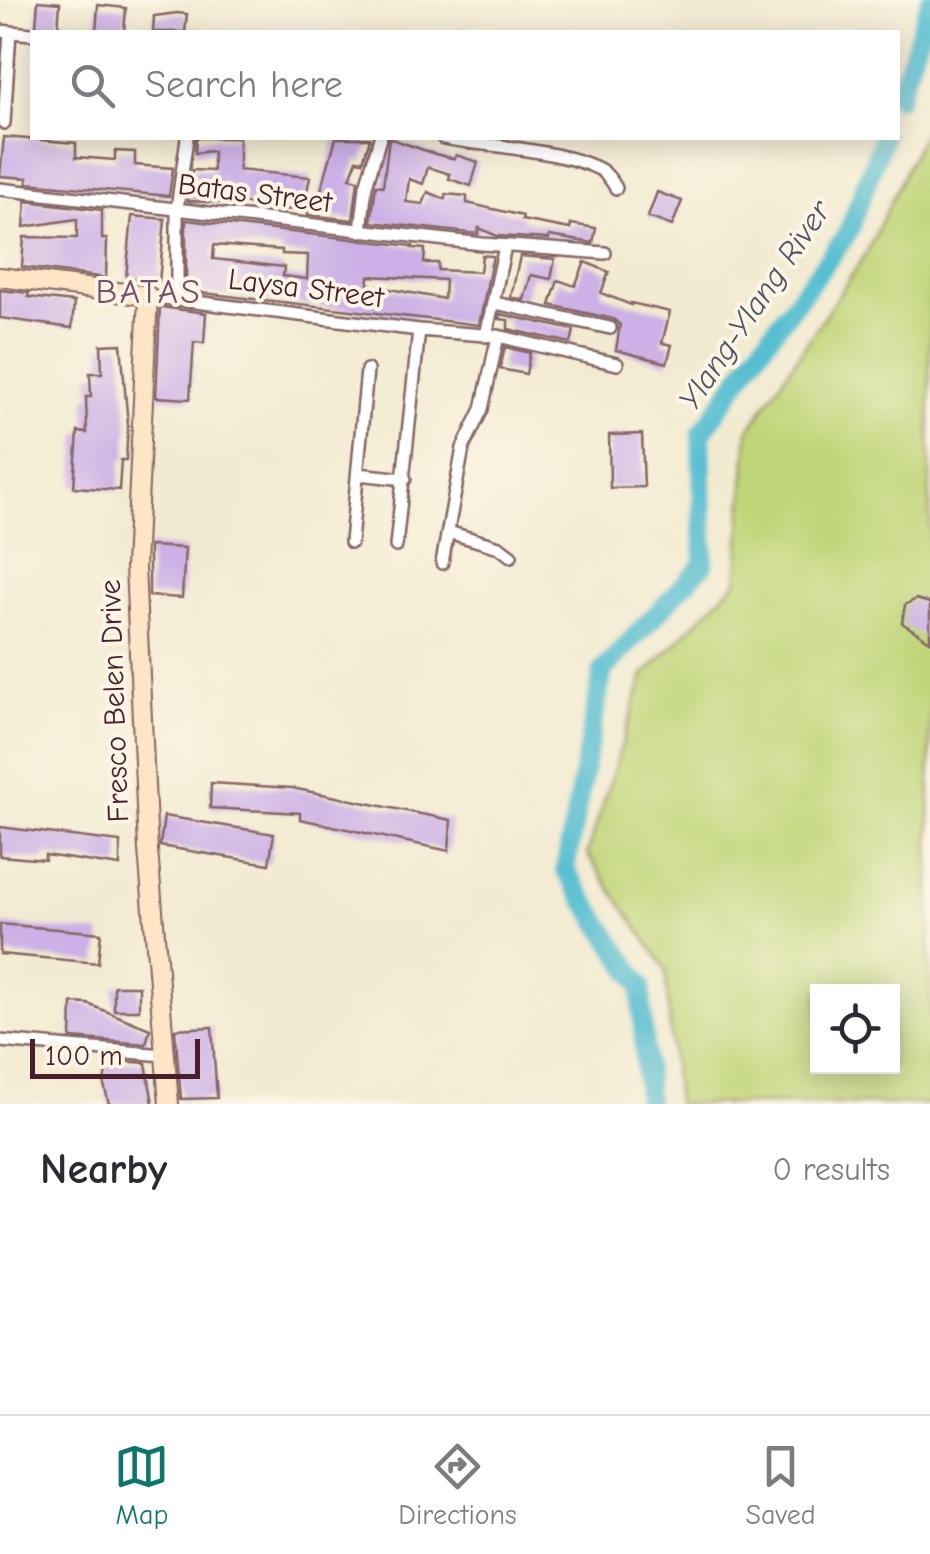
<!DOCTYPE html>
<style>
:root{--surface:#fff;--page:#f7f7f7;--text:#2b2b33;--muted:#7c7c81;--line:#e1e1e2;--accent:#0f766e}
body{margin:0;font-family:"Comic Neue",sans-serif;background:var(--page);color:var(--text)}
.controls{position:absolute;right:30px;bottom:30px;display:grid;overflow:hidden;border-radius:0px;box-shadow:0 5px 25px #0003}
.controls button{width:90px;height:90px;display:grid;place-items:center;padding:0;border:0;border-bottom:2px solid var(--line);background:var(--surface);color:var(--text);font:50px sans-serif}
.scale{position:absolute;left:30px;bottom:25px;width:170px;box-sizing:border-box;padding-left:10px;border:5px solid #4a1f2b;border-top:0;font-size:28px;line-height:35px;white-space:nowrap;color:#4a1f2b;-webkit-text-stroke:8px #fcf5e5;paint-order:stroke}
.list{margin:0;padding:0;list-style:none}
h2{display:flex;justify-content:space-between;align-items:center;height:130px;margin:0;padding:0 40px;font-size:42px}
h2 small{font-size:32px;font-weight:400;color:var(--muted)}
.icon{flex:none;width:55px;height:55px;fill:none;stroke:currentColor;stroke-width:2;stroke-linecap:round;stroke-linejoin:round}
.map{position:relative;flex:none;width:930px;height:1104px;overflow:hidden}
.search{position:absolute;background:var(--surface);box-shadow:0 5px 25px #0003;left:30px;right:30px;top:30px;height:110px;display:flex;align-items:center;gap:25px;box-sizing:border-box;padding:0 35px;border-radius:0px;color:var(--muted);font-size:38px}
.sheet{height:310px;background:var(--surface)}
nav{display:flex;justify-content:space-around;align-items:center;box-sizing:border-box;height:140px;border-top:2px solid var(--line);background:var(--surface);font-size:28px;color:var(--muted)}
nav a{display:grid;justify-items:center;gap:5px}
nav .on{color:var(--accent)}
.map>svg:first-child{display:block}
.green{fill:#c0d578;stroke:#857a52;stroke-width:2.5;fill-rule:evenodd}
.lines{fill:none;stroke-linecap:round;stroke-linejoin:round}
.river{stroke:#54bed0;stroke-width:20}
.building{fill:#ccb0e6;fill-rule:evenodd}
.street-casing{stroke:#856665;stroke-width:16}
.secondary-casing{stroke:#856665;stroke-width:22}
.street{stroke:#fff;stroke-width:11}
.secondary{stroke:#fee5c5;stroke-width:18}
.labels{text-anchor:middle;stroke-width:8;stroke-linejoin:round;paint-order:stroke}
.street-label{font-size:30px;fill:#4a1f2b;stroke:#fcf5e5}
.water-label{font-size:32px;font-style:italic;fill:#4e5765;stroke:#fcf5e5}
.quarter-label{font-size:35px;letter-spacing:2.5px;fill:#78526c;stroke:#fcf5e5}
</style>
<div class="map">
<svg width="930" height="1104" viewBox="0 0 930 1104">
<rect width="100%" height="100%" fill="#fcf5e5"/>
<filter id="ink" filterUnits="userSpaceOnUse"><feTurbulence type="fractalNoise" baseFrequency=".01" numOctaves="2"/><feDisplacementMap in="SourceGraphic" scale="20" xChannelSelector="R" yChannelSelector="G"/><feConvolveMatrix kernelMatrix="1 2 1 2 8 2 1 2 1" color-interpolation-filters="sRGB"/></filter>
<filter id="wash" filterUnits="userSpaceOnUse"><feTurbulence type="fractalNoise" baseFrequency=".0048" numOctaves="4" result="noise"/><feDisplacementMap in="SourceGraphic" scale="40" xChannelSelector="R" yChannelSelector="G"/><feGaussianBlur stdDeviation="2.25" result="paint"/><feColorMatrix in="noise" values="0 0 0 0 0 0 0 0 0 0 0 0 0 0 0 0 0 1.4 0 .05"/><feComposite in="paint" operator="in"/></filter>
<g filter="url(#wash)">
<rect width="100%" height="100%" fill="#f3ebd1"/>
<path class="green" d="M930,118v986h-254l-11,-136 -78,-114 57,-179 93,-94 11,-150 119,-179zM818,992h74v74h-74z"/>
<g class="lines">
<path class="river" d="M898,97l32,-96
M647,1104l-6,-118 -76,-116 38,-200 101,-106 -3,-130 56,-81 91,-120 35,-95"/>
</g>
<g id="blocks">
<path class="building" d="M38,1l22,2 -2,27 -22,-4z
M98,5l28,3 -2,24h-28z
M177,13l10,1 -2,18h-32l1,-16z
M4,137l72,6v14l39,3v-9l20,1v13l38,3 -4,28 -142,-13 1,-5 -28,-2z
M196,138h43v32l71,7 -7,34 -20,-2v-4l-95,-4 4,-31 21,1v-20l-18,2z
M336,138h34l-7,23 -6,-1 -7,18 8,2 -5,40 -45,-5v-9l8,2z
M389,138l46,16 20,5 1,-4 22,7 -7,24 -22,-7 1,-5 -22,-7 -5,17 -14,-5 -3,23 17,2 5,-12 17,7 1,-5 21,2v7l56,13 -1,4 48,9 1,-5 25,4 -3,15 -44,-7v3l-52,-3 -18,-8 -1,6 -107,-12 5,-37 7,1z
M657,192l25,9 -10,25 -24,-9z
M26,201l76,9v29h5l-1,39 -84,-11 2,-30 53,1v-19l-53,8z
M132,216l33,3 -6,63 -33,-4z
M186,220l227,26 -1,2 13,1 -1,14h14v7l42,2 2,-17 11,1 -14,69 -293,-34zM214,245l68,5v4l26,1 -1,24 -24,-3 1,-9 -71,-8zM369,276l76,4 -1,19 -76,-14z
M520,256l35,3 -4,20 -20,-4 -7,25 -13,-3z
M585,262l24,10 -8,21 30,12v-2l39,9 -8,31 10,2 -5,18 -51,-13 4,-25 -7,-6 -63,-14 8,-25 17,6z
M0,290l29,3 -1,4 46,5 -2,26 -72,-10z
M160,307l46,6 -2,30 -10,-1 -4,57 -34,-2z
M500,314l74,16 -3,13 -63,-14v-9l-9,-1z
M121,344l7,81 -2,35h-5l-2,30 -45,-3 4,-55 9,1 -1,-36h5l-1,-24h12l-1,-28z
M505,347l25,6 -4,21 -26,-5z
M642,434l2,53 -34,1 -1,-53z
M149,546l36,2 -3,50 -33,-2z
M916,599l14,4v38l-28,-18 3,-18z
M211,783l81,5 159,32 -2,31 -149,-32v-6l-90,-5z
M164,816l110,18 -5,30 -109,-18z
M0,827l120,15v24l-75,-11v5l-45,-4z
M0,924l101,9 -3,30 -98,-9z
M114,986h25v24h-25z
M72,1003l16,1 62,25 -4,15 -75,-6z
M212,1027l5,71 -36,1 -6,-70z
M107,1060l39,3 7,41h-44l-5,-19z"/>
</g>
</g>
<g filter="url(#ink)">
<use href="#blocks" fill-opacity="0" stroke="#856665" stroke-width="2.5"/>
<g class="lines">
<defs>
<path id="street" d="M0,31l32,3
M4,123l6,-91
M443,138c44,8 120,12 158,32 7,5 11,11 15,18
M0,189l482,55 123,9
M361,231l5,-45 14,-48
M148,296l271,34 79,6 119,28
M177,300v-91l10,-71
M495,303l115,25
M486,336l19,-90
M358,474l47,5
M448,532l51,15 12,9
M351,542l16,-172
M396,546l23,-216
M442,563l21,-115 19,-39 16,-73
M0,1041l164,14"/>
<path id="secondary" d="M0,277l148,19 -13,271 13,283 21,254"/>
</defs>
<use href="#street" class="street-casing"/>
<use href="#secondary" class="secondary-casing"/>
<use href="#street" class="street"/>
<use href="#secondary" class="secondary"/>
</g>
</g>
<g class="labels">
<g class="street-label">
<text transform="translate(255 193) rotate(7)" y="10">Batas Street</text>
<text transform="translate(306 288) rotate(7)" y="10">Laysa Street</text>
<text transform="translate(114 701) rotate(-92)" y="10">Fresco Belen Drive</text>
</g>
<g class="water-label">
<text transform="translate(754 305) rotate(-56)" y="11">Ylang-Ylang River</text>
</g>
<g class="quarter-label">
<text x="149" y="303">BATAS</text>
</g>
</g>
</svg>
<div class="controls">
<button><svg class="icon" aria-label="locate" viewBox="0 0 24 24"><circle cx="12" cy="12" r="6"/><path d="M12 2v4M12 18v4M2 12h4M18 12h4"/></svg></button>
</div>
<div class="scale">100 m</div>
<div class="search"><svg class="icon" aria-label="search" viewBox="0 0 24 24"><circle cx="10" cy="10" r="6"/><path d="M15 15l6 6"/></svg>Search here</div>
</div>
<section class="sheet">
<h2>Nearby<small>0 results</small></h2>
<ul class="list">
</ul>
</section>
<nav>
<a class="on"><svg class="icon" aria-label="map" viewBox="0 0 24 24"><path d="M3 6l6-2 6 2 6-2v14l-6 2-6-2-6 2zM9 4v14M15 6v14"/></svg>Map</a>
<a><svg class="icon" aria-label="directions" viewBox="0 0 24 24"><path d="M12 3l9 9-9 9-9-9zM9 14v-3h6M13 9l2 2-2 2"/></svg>Directions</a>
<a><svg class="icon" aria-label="saved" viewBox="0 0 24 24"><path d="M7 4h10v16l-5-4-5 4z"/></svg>Saved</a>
</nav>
